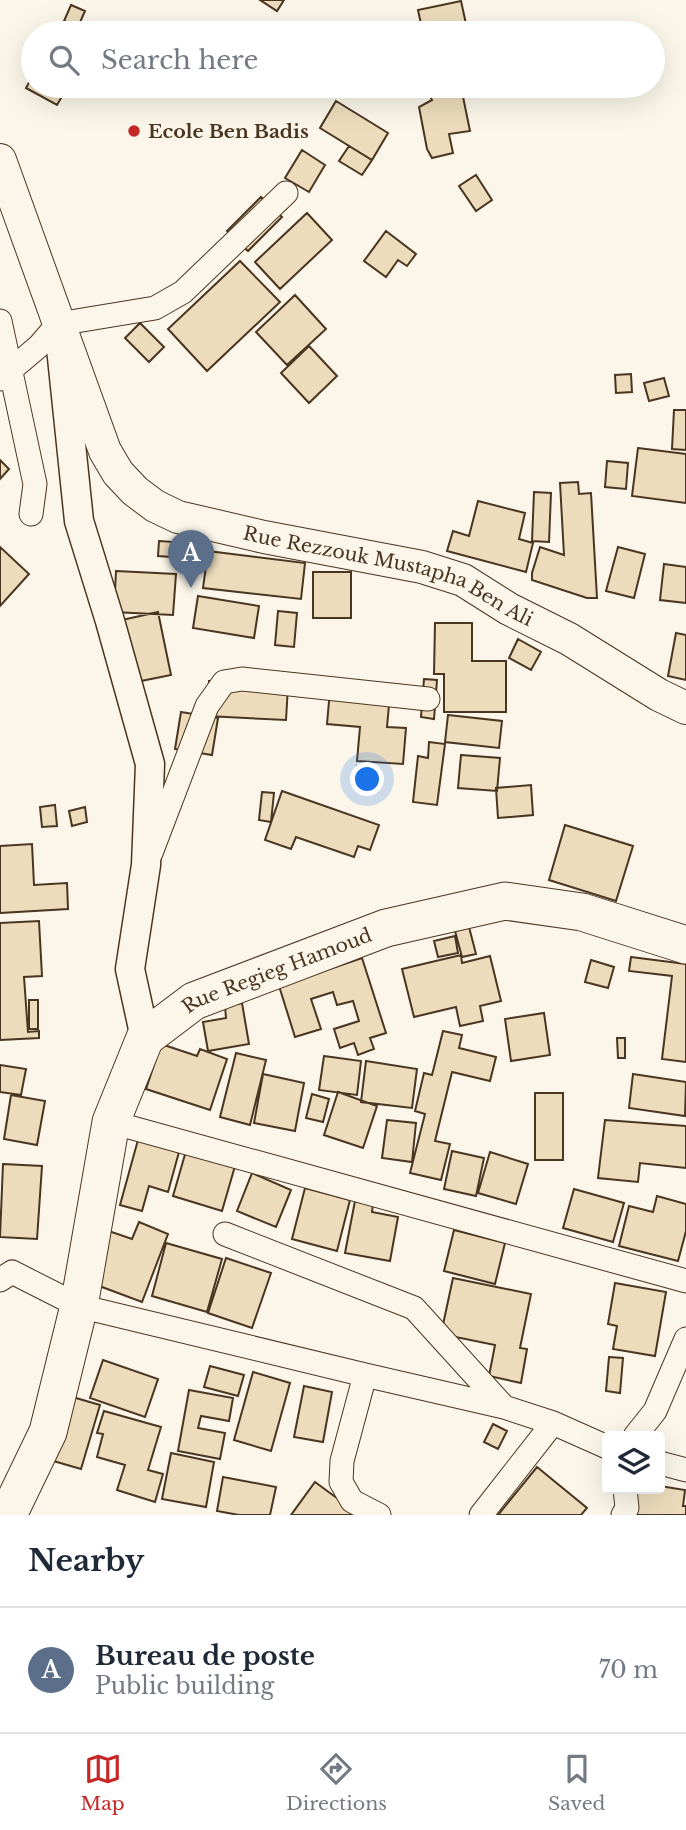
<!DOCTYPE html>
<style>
:root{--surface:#fff;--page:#f6f6f7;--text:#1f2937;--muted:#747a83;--line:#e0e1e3;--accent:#c62828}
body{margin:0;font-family:"Libre Baskerville",serif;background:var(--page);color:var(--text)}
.controls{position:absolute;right:21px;bottom:21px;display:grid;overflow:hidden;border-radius:7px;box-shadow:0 7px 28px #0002}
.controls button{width:63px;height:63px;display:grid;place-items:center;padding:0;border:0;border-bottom:2px solid var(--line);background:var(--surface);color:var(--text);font:35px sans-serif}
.you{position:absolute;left:368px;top:780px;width:24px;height:24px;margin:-18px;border:5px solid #fff;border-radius:50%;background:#1a73e8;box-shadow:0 0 0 10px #1a73e833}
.badge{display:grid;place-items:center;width:46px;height:46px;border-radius:50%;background:var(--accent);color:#fff;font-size:23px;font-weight:700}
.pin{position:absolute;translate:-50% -58px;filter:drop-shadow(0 2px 4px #0008)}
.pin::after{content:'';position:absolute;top:37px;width:24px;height:21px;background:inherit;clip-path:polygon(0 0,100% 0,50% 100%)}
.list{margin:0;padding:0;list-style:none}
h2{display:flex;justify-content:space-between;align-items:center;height:91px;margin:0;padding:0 28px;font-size:30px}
h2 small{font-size:23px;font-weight:400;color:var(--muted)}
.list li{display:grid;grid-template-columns:46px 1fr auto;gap:21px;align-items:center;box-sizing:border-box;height:126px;padding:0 28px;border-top:2px solid var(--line)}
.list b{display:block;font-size:26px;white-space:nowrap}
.list p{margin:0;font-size:23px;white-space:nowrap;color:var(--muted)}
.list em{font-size:23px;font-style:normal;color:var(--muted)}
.icon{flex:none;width:38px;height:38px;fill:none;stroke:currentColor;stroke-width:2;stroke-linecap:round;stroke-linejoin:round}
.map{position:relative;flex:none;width:686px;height:1515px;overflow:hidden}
.search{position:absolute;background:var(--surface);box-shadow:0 7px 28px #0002;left:21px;right:21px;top:21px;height:77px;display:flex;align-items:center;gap:18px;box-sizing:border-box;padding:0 24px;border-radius:38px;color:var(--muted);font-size:26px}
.sheet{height:217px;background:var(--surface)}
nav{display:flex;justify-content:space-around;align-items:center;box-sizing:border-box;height:98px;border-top:2px solid var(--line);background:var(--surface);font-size:19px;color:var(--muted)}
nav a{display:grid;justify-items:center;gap:4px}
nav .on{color:var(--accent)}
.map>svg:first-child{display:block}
.building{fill:#ecdcbc;stroke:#4a3520;stroke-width:2}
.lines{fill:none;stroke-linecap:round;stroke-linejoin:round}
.minor-casing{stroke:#4a3520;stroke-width:25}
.tertiary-casing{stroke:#4a3520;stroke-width:31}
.secondary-casing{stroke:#4a3520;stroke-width:34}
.primary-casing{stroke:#4a3520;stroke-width:39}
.minor{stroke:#fbf6e9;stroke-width:23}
.tertiary{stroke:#fbf6e9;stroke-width:28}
.secondary{stroke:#fbf6e9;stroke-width:32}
.primary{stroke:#fbf6e9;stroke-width:37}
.poi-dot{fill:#c62828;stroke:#fbf6e9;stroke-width:2.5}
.labels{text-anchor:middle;stroke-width:5;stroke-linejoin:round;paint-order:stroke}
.poi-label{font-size:19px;font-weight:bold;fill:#4a3520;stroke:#fbf6e9;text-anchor:start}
.street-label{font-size:19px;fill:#4a3520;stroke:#fbf6e9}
</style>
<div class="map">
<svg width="686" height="1515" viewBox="0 0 686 1515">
<rect width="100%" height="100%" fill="#fbf6e9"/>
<path class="building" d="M260,0h24l-7,11z
M461,1l7,32h-45l-5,-23z
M71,5l14,6 -7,16 -14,-6z
M33,75v11h30l4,2 -10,17 -31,-17z
M62,86h16l-6,8z
M424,86h40l-3,1 9,44 -21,3 4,19 -21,5 -5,-9 -8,-42 13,-7z
M336,101l52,32 -16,27 -52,-32z
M349,146l23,14 -10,15 -23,-14z
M302,150l23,15 -16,27 -24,-14z
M476,175l16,25 -16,11 -17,-25z
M261,197l21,20 -34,34 -21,-20z
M307,213l25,27 -52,49 -25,-27z
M386,231l30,23 -9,12 -9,-6 -12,17 -22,-16z
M240,261l40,41 -73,69 -39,-42z
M295,295l31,34 -39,36 -31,-33z
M140,323l24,24 -15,15 -24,-24z
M309,346l28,30 -28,27 -28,-30z
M631,374l1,18 -16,1 -1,-18z
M664,378l5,18 -20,5 -5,-18z
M674,410h12v40l-14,-1z
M638,448l48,6v49l-54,-7z
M0,460l9,9 -9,10z
M607,461l21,2 -2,26 -21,-2z
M578,482l1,12 12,-1 6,105h-10l-55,-18v-7l8,-26 24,8 -4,-72z
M534,492l17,1 -2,49 -17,-1z
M478,501l47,12 -6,26 14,4 -7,29 -79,-21 6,-20 16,5z
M159,541l42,3 -1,15 -42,-3z
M0,547l29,27 -29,32z
M618,547l27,7 -11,44 -28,-7z
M208,551l97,12 -4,36 -98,-11z
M664,564l22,3v36l-26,-3z
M116,571l60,3 -3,41 -59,-3z
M313,572h38v46h-38z
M198,596l61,10 -5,32 -61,-10z
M278,611l19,2 -3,34 -19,-2z
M158,612l13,63 -45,9 -13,-62z
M435,623h37v38h34v51h-62v-38h-10z
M676,633l10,2v45l-18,-4z
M518,639l23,13 -10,18 -22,-12z
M424,679l13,1 -3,39 -13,-2z
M209,681l79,5 -2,34 -79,-4z
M330,690l60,4 -3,33 19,1 -3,36 -46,-3 3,-34 -33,-3z
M181,712l37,6 -6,37 -37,-6z
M448,715l54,6 -3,27 -54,-6z
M429,742l16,2 -8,61 -24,-3 5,-46 10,2z
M461,755l39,3 -3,33 -39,-3z
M357,766l23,4 -3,21 -23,-4z
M531,785l2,30 -35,3 -2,-30z
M282,791l97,34 -9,25 -12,-4 -4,11 -58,-20 -5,12 -26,-9z
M262,792l12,1 -3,29 -12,-2z
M55,805l2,21 -15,1 -2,-20z
M85,807l2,15 -15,4 -3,-15z
M565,825l68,21 -17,55 -67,-21z
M32,844l2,41 33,-2 1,26 -68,4v-67z
M39,921l3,55 -18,1 4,55 11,-1v7l-39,2v-117z
M469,927l7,27 -14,3 -7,-26z
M455,936l3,17 -20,4 -4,-16z
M461,955l1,8 28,-7 11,45 -21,5 3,15 -23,5 -4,-19 -42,10 -12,-48z
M631,957l55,7v98l-24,-3 10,-83 -43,-5z
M362,958l24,75 -16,5 4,11 -16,6 -4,-12 -14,5 -6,-19 25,-8 -6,-20 -16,4 -4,-13 -22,7 10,30 -26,8 -16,-51z
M591,960l23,7 -6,21 -23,-6z
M29,1000h9v29h-9z
M242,1003l7,41 -41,7 -5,-29 23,-4 -1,-12z
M544,1013l6,42 -39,6 -6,-42z
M443,1031l19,4 -3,13 37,9 -6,24 -38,-9 -17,69 15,3 -9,36 -31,-7 15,-59 -10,-3 9,-38 8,2z
M617,1038h8v20h-7z
M161,1044l36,12 3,-7 27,10 -17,51 -64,-21z
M236,1053l30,7 -16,65 -30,-8z
M324,1056l37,5 -4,34 -38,-5z
M366,1061l51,8 -5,39 -51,-6z
M0,1065l26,4 -5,26 -21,-3z
M263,1074l41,9 -9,48 -41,-8z
M633,1074l53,8 -1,34 -56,-8z
M338,1092l39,14 -14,42 -39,-13z
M535,1093h28v67h-28z
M312,1094l17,5 -6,23 -17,-4z
M11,1095l34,6 -8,44 -33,-6z
M387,1120l29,3 -4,39 -30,-4z
M605,1120l81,6v42l-46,-5 -2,19 -40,-4z
M138,1140l41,12 -11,40 -19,-6 -7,25 -22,-6z
M186,1151l49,15 -13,45 -49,-15z
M452,1151l32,7 -8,38 -32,-7z
M490,1152l38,12 -12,40 -38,-11z
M3,1164l39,2 -5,73 -37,-2z
M252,1173l39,17 -15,37 -39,-16z
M305,1188l45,12 -13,51 -45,-12z
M574,1189l50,14 -11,39 -50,-14z
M657,1196l29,8v27l-8,30 -59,-15 10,-40 24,6z
M355,1201l18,3 -1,8 26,5 -8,44 -45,-8z
M139,1222l29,12 -26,68 -48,-18 12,-54 26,9z
M454,1230l51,13 -10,41 -51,-13z
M166,1243l56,16 -15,53 -55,-16z
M226,1258l45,15 -19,55 -44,-15z
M453,1278l78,16 -11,54 7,1 -6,34 -32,-7 6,-31 -54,-11z
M615,1283l51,9 -11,64 -42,-7 4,-23 -9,-2z
M609,1357l14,1 -3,35 -14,-2z
M103,1360l55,19 -13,38 -55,-19z
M210,1366l34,9 -6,21 -34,-9z
M253,1372l37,11 -19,68 -37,-11z
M304,1386l28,6 -9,50 -29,-5z
M189,1390l44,8 -4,23 -28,-5 -3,12 27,5 -5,26 -42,-8z
M69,1396l31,9 -19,64 -31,-9z
M104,1411l57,16 -13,43 15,4 -8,28 -38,-12 8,-25 -28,-8 6,-23 -6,-1z
M493,1424l14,7 -9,18 -14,-7z
M171,1453l43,9 -8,45 -44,-8z
M537,1467l50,41 -6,7h-83z
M223,1477l53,10 -6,28h-31l-22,-4z
M315,1482l45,33h-69z
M660,1486l25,4 -2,16h3v9h-56l4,-26h26z"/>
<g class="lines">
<defs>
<path id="minor" d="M0,321l35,163 -4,30
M0,379l39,-33 19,-22 97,-16 28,-16 103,-99
M151,853l56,-147 17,-24 18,-3 186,20
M111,1122l575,159
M225,1234l189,74 90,99
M0,1280l12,-8 67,34 286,69 -23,86 -1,21 11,19 27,14
M365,1375l139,32 49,16
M635,1436l20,-25 31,-72
M660,1463l26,7
M481,1515l72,-92 54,24
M623,1515l4,-7 -2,-19"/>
<path id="tertiary" d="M61,348l18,173 31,100 40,143 -4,101 -16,104 15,69"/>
<g id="secondary">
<path id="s1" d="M0,160l105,291 13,22 17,18 20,15 23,11 86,20 158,30 41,13 46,29 60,30 90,56 27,13"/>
</g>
<g id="primary">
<path id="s2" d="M8,1515l40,-83 31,-126 32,-184 34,-84 49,-37 192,-73 119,-27 77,11 104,33"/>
</g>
</defs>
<use href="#minor" class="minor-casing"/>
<use href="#tertiary" class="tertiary-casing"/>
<use href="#secondary" class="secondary-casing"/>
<use href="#primary" class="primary-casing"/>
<use href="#minor" class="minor"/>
<use href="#tertiary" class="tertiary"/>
<use href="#secondary" class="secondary"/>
<use href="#primary" class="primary"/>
</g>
<circle class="poi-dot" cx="134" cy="131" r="7"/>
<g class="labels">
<g class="poi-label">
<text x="148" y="138">Ecole Ben Badis</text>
</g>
<g class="street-label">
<text dy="7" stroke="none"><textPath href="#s1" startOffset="630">Rue Rezzouk Mustapha Ben Ali</textPath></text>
<text dy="7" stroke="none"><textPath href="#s2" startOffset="649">Rue Regieg Hamoud</textPath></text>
</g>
</g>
</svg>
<div class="controls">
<button><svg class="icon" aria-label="layers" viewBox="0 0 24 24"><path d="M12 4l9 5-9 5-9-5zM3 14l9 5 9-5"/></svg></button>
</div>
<div class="you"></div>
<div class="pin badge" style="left:191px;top:588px;background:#5c6f8a">A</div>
<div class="search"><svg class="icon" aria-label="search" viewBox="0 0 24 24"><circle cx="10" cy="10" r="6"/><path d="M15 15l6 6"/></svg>Search here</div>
</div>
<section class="sheet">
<h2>Nearby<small></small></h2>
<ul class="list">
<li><span class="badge" style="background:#5c6f8a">A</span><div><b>Bureau de poste</b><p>Public building</p></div><em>70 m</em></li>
</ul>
</section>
<nav>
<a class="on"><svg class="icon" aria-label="map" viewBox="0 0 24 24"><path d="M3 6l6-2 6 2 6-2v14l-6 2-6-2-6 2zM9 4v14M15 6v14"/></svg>Map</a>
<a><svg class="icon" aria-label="directions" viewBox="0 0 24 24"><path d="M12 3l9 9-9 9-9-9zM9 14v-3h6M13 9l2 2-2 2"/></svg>Directions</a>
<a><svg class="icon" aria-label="saved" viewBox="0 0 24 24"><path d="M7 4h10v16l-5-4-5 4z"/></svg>Saved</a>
</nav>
